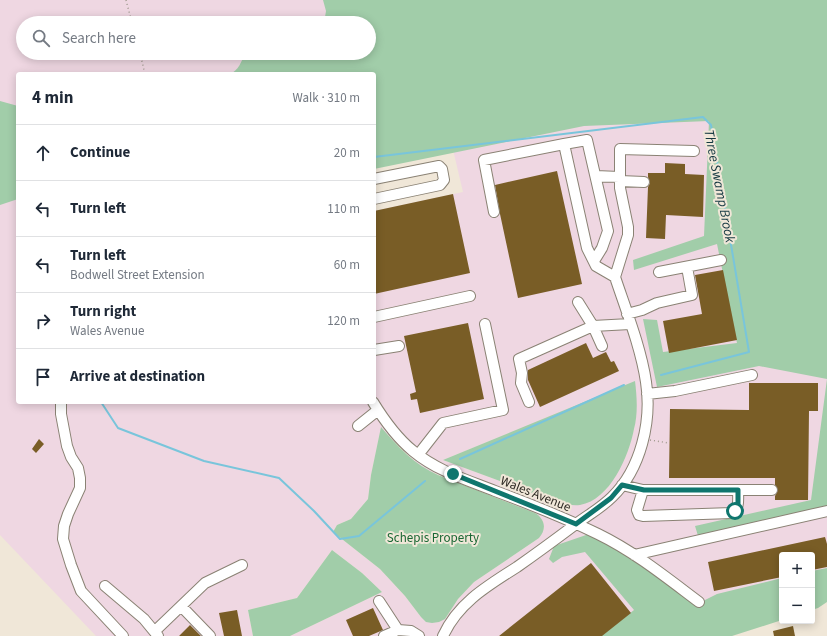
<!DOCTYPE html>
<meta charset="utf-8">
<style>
:root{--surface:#fff;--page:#f2f2f3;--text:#1f2937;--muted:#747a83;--line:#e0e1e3}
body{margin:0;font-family:"Source Sans 3",sans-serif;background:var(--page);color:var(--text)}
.controls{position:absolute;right:12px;bottom:12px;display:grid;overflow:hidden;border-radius:4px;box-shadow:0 2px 10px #0003}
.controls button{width:36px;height:36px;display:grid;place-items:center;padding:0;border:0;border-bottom:1px solid var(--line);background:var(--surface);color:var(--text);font:20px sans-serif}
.stop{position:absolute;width:12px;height:12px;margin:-9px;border:3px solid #0f766e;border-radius:50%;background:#fff}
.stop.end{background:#0f766e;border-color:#fff;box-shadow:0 1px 4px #0008}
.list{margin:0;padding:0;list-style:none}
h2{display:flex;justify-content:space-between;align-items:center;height:52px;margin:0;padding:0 16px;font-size:17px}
h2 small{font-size:13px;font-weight:400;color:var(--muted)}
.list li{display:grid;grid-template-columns:26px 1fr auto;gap:12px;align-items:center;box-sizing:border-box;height:56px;padding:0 16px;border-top:1px solid var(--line)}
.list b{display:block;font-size:15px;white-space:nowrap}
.list p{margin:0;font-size:13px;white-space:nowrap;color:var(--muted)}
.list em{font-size:13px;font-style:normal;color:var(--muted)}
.icon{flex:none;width:22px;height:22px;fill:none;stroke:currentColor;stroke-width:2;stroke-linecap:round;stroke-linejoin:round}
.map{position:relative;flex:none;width:827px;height:636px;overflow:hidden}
.search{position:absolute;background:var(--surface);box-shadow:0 2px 10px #0003;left:16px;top:16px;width:360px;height:44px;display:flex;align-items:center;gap:10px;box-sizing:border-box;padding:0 14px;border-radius:22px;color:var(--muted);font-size:15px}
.panel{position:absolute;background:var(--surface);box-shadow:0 2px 10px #0003;left:16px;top:72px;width:360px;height:332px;border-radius:4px}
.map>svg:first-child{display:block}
.industrial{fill:#efd7e2;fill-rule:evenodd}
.green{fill:#a1cda9}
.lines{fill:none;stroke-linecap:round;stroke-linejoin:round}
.stream{stroke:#79c5db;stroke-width:2}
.building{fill:#795d26}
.minor-casing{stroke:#8a8274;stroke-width:12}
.path{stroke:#a19a8f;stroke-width:1.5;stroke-dasharray:1 3;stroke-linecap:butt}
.minor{stroke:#fff;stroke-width:10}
.route{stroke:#0f766e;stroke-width:5}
.labels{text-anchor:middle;stroke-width:4;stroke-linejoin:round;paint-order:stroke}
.street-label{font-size:13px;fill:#2d2923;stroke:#f0e7d8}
.park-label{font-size:13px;fill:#196733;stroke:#f0e7d8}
.water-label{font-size:14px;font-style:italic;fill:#133741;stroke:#f0e7d8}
</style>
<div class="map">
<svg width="827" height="636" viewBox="0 0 827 636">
<rect width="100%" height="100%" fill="#f0e7d8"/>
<path class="industrial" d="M0,0h694l133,357v218l-15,3v-23h-30v30l-136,51h-356l92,-44 -20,-19 -30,-23 -35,48 -49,12 5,26h-157l-96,-101zM23,23h346v30h-346zM18,74h356l76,63 13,55 -89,19v191h-356zM636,388v28l-2,14 -4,14 -5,14 -15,26 -4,6 -11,9 -24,6 -12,-2 -116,-43 76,-31zM381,428l33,33 15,10 106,42 8,8 1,8 -5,9 -65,44 -16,17 -13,20 -24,-2 -16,-21 -25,-27 -47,-37 4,-7 14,-6 17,-20 3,-24z"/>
<path class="green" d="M323,0h504v514l-128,25 -4,-13 116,-26 16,-121 -68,-13 -102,21 -14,-68 14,1 6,32 74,-9 -20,-99 -83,26 -1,-10 71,-24 5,-115 -125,5 -210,43v-95h-144c8,-3 12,-13 15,-21h37l2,3 10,-3h75v-30h-45l2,-12z
M0,101l18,5v93l-18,6z
M635,381c2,16 3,33 -1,48 -5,27 -24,71 -54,76 -7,1 -14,-1 -21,-2l-116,-43z
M381,427c16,19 34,38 57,48l97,38c10,6 12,16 4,25l-65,44 -16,17 -13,20 -6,3 -7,1 -6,-1 -5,-5 -16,-21 -25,-27 -47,-37 4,-7 14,-6 17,-20 3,-24z
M589,534l114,67 14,-7 65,-16v42l-50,16h-131l33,-26 -49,-58 -23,5 -9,6 -4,-4 5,-13z
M332,550l30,23 20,19 -92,44h-37l-5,-26 49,-12z
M827,568v34l-9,6 -6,2v-39z"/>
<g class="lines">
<path class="stream" d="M374,157l329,-40 8,8 38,227 -88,23
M101,402l17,26 86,33 75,17 35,33 26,28 19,-3 66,-55
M460,459l164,-74"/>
</g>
<path class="building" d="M665,163l20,1v10l19,1 -1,42 -37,-2 -1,24 -19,-1 2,-51 2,-4 -2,-6v-4h17z
M557,171l25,113 -64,14 -18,-84 -5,-29z
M453,194l17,79 -96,21v-83z
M723,270l14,70 -68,13 -6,-32 39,-7 -7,-39z
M468,323l16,76 -64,14 -3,-14 -6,1 -1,-6 6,-2 -12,-56z
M586,343l7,15 13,-6 5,10 3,-1 5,10 -79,36 -12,-27v-10z
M749,383h69v28h-9l-1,89h-33v-4l3,-6 -3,-5v-7h-106l1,-69 79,1z
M39,439l5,5 -8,9 -4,-4z
M825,537l2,7v23l-15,3v-15h-30v22l-68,14 -6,-29z
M591,563l40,50 -29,23h-103z
M373,608l10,22 -14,6h-16l-7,-16z
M237,610l5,26h-18l-5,-23z
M190,625l11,11h-22z
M793,626l2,10h-21l-1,-5z"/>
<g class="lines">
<defs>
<path id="minor" d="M564,144l23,-4 21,91 -6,17 -8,13
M596,176l23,1
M374,179l65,-13 3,3 2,11 -4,5 -66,14
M620,181l24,1
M494,212l-10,-52 80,-16 23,104 9,18 19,11
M659,272l62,-12
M615,277l13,-42v-8l-8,-39v-39l74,2
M578,302l15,24 9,20
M627,314l15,-4 15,-7 35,-8 -5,-28
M374,317l96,-21
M374,350l25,-4
M647,394l28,-3 77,-16
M61,402v12l6,32 4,11 7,11 2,10v10l-12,26 -4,12 -1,13 8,26 10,26 42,45
M373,402c11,18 24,36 40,49 24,20 54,29 82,40 35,13 70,27 103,43 37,18 69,44 101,68
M529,402l-8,-19 1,-10 -3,-14 74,-33 37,-2
M358,426l20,-16
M418,455l25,-32 60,-13 -18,-86
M622,485l21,5h129
M643,490l-6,20 2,5 4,1 89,-3c8,-5 6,-14 6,-23
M634,555l193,-44
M105,586l39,33 14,17
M379,601l19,29 13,1 8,5
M181,606l29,30
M155,631l50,-48 37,-18
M384,636l14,-6
M443,636c15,-33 44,-50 74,-69 20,-14 39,-28 59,-43 12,-9 25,-16 36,-27 29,-28 40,-76 34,-115 -5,-34 -20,-72 -31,-105"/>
</defs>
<use href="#minor" class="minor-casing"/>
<path class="path" d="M126,0l6,23
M140,53l5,21
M650,440l19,3"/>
<use href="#minor" class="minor"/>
</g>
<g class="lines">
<path class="route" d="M453,474l123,50 35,-26 11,-13 22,5h94v15l-3,6"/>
</g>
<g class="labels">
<g class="street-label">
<text transform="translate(536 493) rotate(22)" y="5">Wales Avenue</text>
</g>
<g class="park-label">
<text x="433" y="542">Schepis Property</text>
</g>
<g class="water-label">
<text transform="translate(720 186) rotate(79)" y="5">Three Swamp Brook</text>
</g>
</g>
</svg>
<div class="controls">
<button>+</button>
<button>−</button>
</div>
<div class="stop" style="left:735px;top:511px"></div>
<div class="stop end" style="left:453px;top:474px"></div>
<div class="search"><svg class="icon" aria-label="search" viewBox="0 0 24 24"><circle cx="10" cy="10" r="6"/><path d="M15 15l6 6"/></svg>Search here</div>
<section class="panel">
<h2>4 min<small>Walk · 310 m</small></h2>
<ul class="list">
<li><svg class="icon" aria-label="ahead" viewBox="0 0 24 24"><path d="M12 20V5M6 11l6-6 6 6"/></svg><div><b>Continue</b></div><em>20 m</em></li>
<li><svg class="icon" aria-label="left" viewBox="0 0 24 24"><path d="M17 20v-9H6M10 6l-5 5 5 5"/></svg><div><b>Turn left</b></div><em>110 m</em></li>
<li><svg class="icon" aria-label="left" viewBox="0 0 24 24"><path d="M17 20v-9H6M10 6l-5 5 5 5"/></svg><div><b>Turn left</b><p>Bodwell Street Extension</p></div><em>60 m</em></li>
<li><svg class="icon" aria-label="right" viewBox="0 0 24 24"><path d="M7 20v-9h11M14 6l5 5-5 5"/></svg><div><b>Turn right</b><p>Wales Avenue</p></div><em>120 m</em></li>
<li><svg class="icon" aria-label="arrive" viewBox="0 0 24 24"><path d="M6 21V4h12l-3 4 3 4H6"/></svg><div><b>Arrive at destination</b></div></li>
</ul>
</section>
</div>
